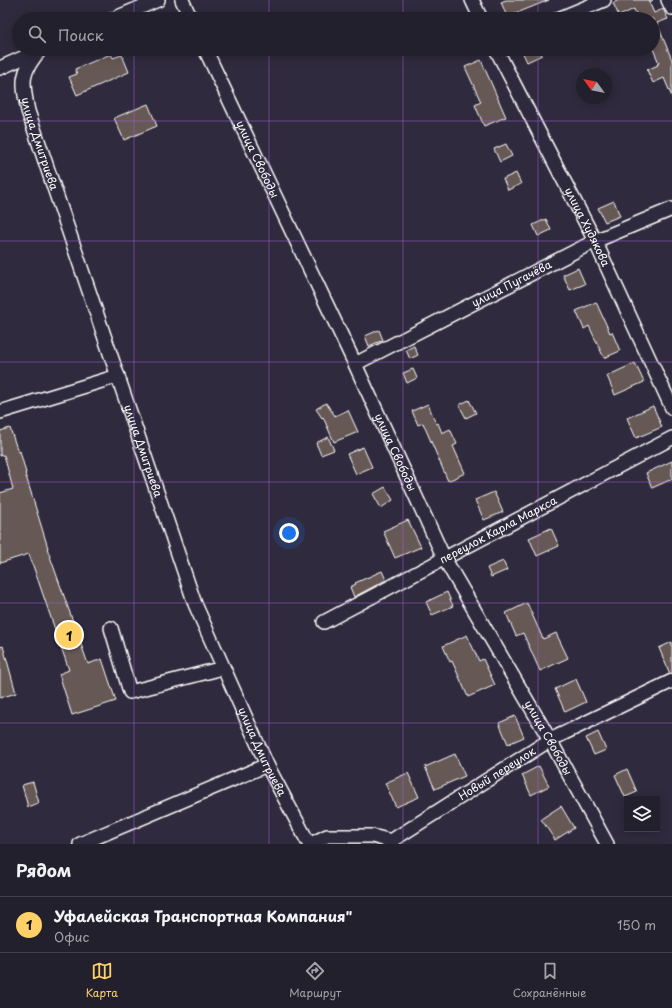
<!DOCTYPE html>
<html lang="ru">
<meta charset="utf-8">
<style>
:root{--surface:#23202e;--page:#2f2d3a;--text:#f1f3f6;--muted:#a3a3aa;--line:#403e4a;--accent:#ffd166}
body{margin:0;font-family:"Playpen Sans",sans-serif;background:var(--page);color:var(--text)}
.controls{position:absolute;right:12px;bottom:12px;display:grid;overflow:hidden;border-radius:0px;box-shadow:0 2px 10px #0003}
.controls button{width:36px;height:36px;display:grid;place-items:center;padding:0;border:0;border-bottom:1px solid var(--line);background:var(--surface);color:var(--text);font:20px sans-serif}
.compass{position:absolute;left:576px;top:68px;width:36px;height:36px;border-radius:50%;background:var(--surface);box-shadow:0 2px 10px #0003;rotate:303deg}
.you{position:absolute;left:289px;top:533px;width:14px;height:14px;margin:-10px;border:3px solid #fff;border-radius:50%;background:#1a73e8;box-shadow:0 0 0 6px #1a73e833}
.badge{display:grid;place-items:center;width:26px;height:26px;border-radius:50%;background:var(--accent);color:#111;font-size:13px;font-weight:700}
.pin{position:absolute;translate:-50% -50%;border:2px solid #fff;box-shadow:0 1px 4px #0006}
.list{margin:0;padding:0;list-style:none}
h2{display:flex;justify-content:space-between;align-items:center;height:52px;margin:0;padding:0 16px;font-size:17px}
h2 small{font-size:13px;font-weight:400;color:var(--muted)}
.list li{display:grid;grid-template-columns:26px 1fr auto;gap:12px;align-items:center;box-sizing:border-box;height:56px;padding:0 16px;border-top:1px solid var(--line)}
.list b{display:block;font-size:15px;white-space:nowrap}
.list p{margin:0;font-size:13px;white-space:nowrap;color:var(--muted)}
.list em{font-size:13px;font-style:normal;color:var(--muted)}
.icon{flex:none;width:22px;height:22px;fill:none;stroke:currentColor;stroke-width:2;stroke-linecap:round;stroke-linejoin:round}
.map{position:relative;flex:none;width:672px;height:844px;overflow:hidden}
.search{position:absolute;background:var(--surface);box-shadow:0 2px 10px #0003;left:12px;right:12px;top:12px;height:44px;display:flex;align-items:center;gap:10px;box-sizing:border-box;padding:0 14px;border-radius:22px;color:var(--muted);font-size:15px}
.sheet{height:108px;background:var(--surface)}
nav{display:flex;justify-content:space-around;align-items:center;box-sizing:border-box;height:56px;border-top:1px solid var(--line);background:var(--surface);font-size:11px;color:var(--muted)}
nav a{display:grid;justify-items:center;gap:2px}
nav .on{color:var(--accent)}
.map>svg:first-child{display:block}
.building{fill:#665955;stroke:#fff}
.lines{fill:none;stroke-linecap:round;stroke-linejoin:round}
.minor-casing{stroke:#fff;stroke-width:16}
.minor{stroke:#2f2a3d;stroke-width:13}
.grid{fill:none;stroke:#9c61cf;stroke-width:1;stroke-opacity:0.55}
.labels{text-anchor:middle;stroke-width:3.5;stroke-linejoin:round;paint-order:stroke}
.street-label{font-size:11px;fill:#fff;stroke:#2f2a3d}
</style>
<div class="map">
<svg width="672" height="844" viewBox="0 0 672 844">
<rect width="100%" height="100%" fill="#2f2a3d"/>
<filter id="ink" filterUnits="userSpaceOnUse"><feTurbulence type="fractalNoise" baseFrequency=".025" numOctaves="2"/><feDisplacementMap in="SourceGraphic" scale="8" xChannelSelector="R" yChannelSelector="G"/><feConvolveMatrix kernelMatrix="1 2 1 2 8 2 1 2 1" color-interpolation-filters="sRGB"/></filter>
<g filter="url(#ink)">
<path class="building" d="M506,0h43l-42,17 -6,-15z
M619,0h34l-4,2 5,11 9,-4 5,10 -11,4 15,37v37l-8,-19 -11,5 -6,-13 11,-5 -1,-1 2,-1 -6,-14v-30h-15l-4,-10 -15,7 -6,-13z
M521,49h18l3,6 -15,7z
M111,54l2,4 9,-3 7,17 -52,23 -8,-18 8,-3 -2,-5z
M481,60l25,57 -22,9 -9,-21 6,-3 -16,-35z
M148,104l9,22 -33,14 -10,-22z
M506,144l6,12 -12,6 -6,-13z
M516,173l5,11 -13,6 -5,-11z
M614,201l6,15 -15,6 -7,-14z
M546,219l5,11 -13,6 -5,-11z
M578,268l7,16 -15,6 -7,-15z
M596,302l14,31 2,-1 8,19 -16,7 -15,-32 -5,3 -8,-18z
M379,330l4,10 -14,6 -4,-10z
M414,346l4,9 -8,4 -4,-9z
M635,363l9,19 -29,13 -8,-19z
M413,369l4,9 -10,5 -4,-10z
M469,400l7,13 -10,5 -7,-13z
M326,403l9,13 13,-6 10,22 -24,10 -11,-25 -1,1 -6,-9z
M428,404l8,20 2,-1 4,10 8,-4 7,15 -4,2 12,27 -17,8 -25,-58 -5,2 -6,-14z
M653,406l9,21 -26,11 -9,-20z
M10,428l8,24 2,-1 6,22h-1l23,75h-1l41,116 14,-5 14,42 -44,14 -13,-41 10,-4 -40,-116 -29,9v-70l13,-4 -9,-34 -4,1v-25z
M328,437l6,13 -13,5 -5,-12z
M363,447l9,20 -16,7 -9,-20z
M672,461v18l-20,9 -6,-15z
M385,487l8,13 -12,8 -8,-14z
M494,492l9,20 -19,8 -9,-20z
M408,520l13,27 -26,11 -12,-27z
M551,528l8,18 -22,10 -8,-18z
M503,561l4,9 -16,7 -4,-9z
M382,571l4,9 -32,17 -4,-10 6,-3 -1,-1z
M447,592l6,14 -21,9 -6,-13z
M527,603l16,36 13,-6 12,25 -28,13 -17,-38 -7,3 -10,-23z
M467,635l12,26 4,-2 12,26 -27,12 -16,-36 -2,1 -7,-16z
M672,642v31l-2,1 -11,-26z
M3,646l13,47 -16,5v-51z
M576,679l10,23 -21,10 -10,-23z
M515,716l9,21 -16,7 -9,-21z
M598,732l8,18 -12,5 -8,-17z
M455,754l10,22 -30,13 -10,-22z
M539,766l10,20 -18,9 -9,-20z
M627,769l10,23 -12,5 -10,-22z
M408,773l11,24 -23,10 -11,-24z
M33,782l6,21 -11,4 -6,-22z
M561,806l13,22 -19,12 -14,-21z"/>
<g class="lines">
<defs>
<g id="minor">
<path d="M182,0l9,19"/>
<path d="M472,0l9,19"/>
<path d="M668,0l4,8"/>
<path d="M113,19l45,-19"/>
<path d="M558,19l46,-19"/>
<path id="s1" d="M41,49c-21,23 -19,33 -13,62l167,493 72,161 42,79"/>
<path id="s2" d="M205,49l150,315 89,194 106,182 57,104"/>
<path id="s3" d="M496,49l99,192 77,167"/>
<path d="M0,68l38,-17"/>
<path id="s4" d="M355,364l240,-123 77,-32"/>
<path d="M0,412l118,-36"/>
<path id="s5" d="M324,622l348,-184"/>
<path d="M111,628l19,64 93,-24"/>
<path d="M80,844l187,-79"/>
<path id="s6" d="M311,844l16,-8h45l19,5 159,-101 122,-59"/>
</g>
</defs>
<use href="#minor" class="minor-casing"/>
<use href="#minor" class="minor"/>
</g>
</g>
<path class="grid" d="M134,0v19M269,0v19M403,0v19M538,0v19M134,49v795M269,49v795M403,49v795M538,49v795M0,121h672M0,241h672M0,362h672M0,482h672M0,603h672M0,723h672"/>
<g class="labels">
<g class="street-label">
<text dy="4" stroke="none"><textPath href="#s1" startOffset="102">улица Дмитриева</textPath></text>
<text dy="4" stroke="none"><textPath href="#s2" startOffset="122">улица Свободы</textPath></text>
<text dy="4" stroke="none"><textPath href="#s3" startOffset="200">улица Худякова</textPath></text>
<text dy="4" stroke="none"><textPath href="#s4" startOffset="176">улица Пугачёва</textPath></text>
<text dy="4" stroke="none"><textPath href="#s1" startOffset="426">улица Дмитриева</textPath></text>
<text dy="4" stroke="none"><textPath href="#s2" startOffset="446">улица Свободы</textPath></text>
<text dy="4" stroke="none"><textPath href="#s5" startOffset="197">переулок Карла Маркса</textPath></text>
<text dy="4" stroke="none"><textPath href="#s2" startOffset="770">улица Свободы</textPath></text>
<text dy="4" stroke="none"><textPath href="#s1" startOffset="750">улица Дмитриева</textPath></text>
<text dy="4" stroke="none"><textPath href="#s6" startOffset="208">Новый переулок</textPath></text>
</g>
</g>
</svg>
<div class="controls">
<button><svg class="icon" aria-label="layers" viewBox="0 0 24 24"><path d="M12 4l9 5-9 5-9-5zM3 14l9 5 9-5"/></svg></button>
</div>
<svg class="compass" viewBox="-18 -18 36 36"><path d="M0-13l5 13h-10z" fill="#e53935"/><path d="M0 13l5-13h-10z" fill="#a3a3aa"/></svg>
<div class="you"></div>
<div class="pin badge" style="left:69px;top:635px">1</div>
<div class="search"><svg class="icon" aria-label="search" viewBox="0 0 24 24"><circle cx="10" cy="10" r="6"/><path d="M15 15l6 6"/></svg>Поиск</div>
</div>
<section class="sheet">
<h2>Рядом<small></small></h2>
<ul class="list">
<li><span class="badge">1</span><div><b>Уфалейская Транспортная Компания&quot;</b><p>Офис</p></div><em>150 m</em></li>
</ul>
</section>
<nav>
<a class="on"><svg class="icon" aria-label="map" viewBox="0 0 24 24"><path d="M3 6l6-2 6 2 6-2v14l-6 2-6-2-6 2zM9 4v14M15 6v14"/></svg>Карта</a>
<a><svg class="icon" aria-label="directions" viewBox="0 0 24 24"><path d="M12 3l9 9-9 9-9-9zM9 14v-3h6M13 9l2 2-2 2"/></svg>Маршрут</a>
<a><svg class="icon" aria-label="saved" viewBox="0 0 24 24"><path d="M7 4h10v16l-5-4-5 4z"/></svg>Сохранённые</a>
</nav>
